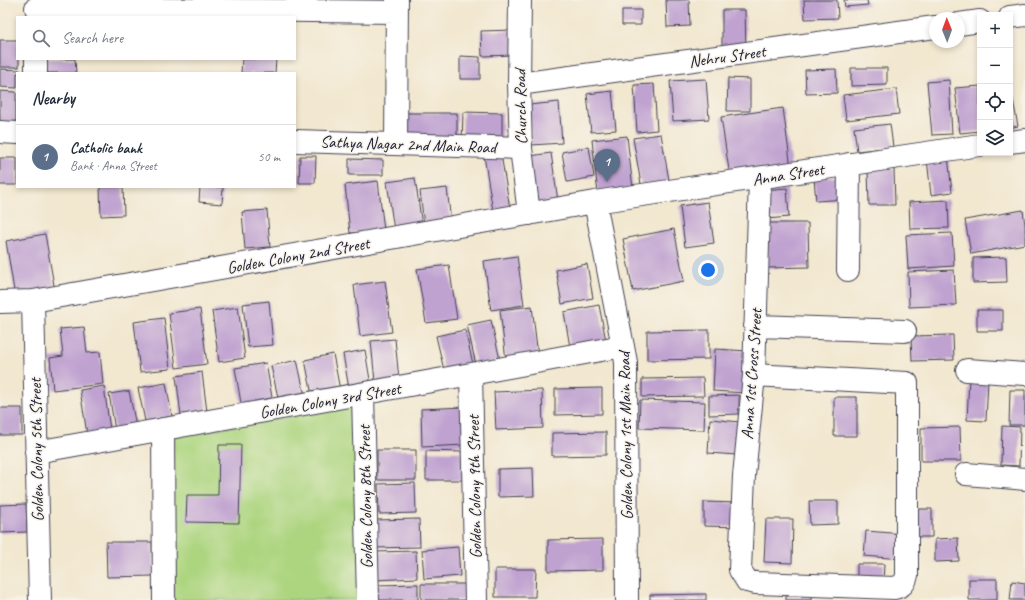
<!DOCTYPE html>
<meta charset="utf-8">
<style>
:root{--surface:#fff;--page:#f6f6f7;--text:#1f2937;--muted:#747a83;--line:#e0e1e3;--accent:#b5179e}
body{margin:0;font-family:Caveat,sans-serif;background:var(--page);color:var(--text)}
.controls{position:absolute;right:12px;top:12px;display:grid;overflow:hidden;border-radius:0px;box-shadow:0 2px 6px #0003}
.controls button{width:36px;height:36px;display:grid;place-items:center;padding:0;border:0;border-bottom:1px solid var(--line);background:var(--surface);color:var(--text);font:20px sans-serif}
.compass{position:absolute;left:929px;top:12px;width:36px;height:36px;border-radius:50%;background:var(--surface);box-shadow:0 2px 6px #0003;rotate:359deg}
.you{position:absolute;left:708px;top:270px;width:14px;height:14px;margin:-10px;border:3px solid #fff;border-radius:50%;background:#1a73e8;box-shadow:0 0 0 6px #1a73e833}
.badge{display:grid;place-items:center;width:26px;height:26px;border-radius:50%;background:var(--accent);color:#fff;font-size:13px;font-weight:700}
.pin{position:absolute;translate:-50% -33px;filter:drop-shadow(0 1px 2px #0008)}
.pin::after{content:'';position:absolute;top:21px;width:14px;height:12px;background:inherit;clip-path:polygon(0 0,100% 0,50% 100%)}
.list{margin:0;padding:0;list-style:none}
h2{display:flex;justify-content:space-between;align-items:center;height:52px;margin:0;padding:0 16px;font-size:17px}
h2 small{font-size:13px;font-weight:400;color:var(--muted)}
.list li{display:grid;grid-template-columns:26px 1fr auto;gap:12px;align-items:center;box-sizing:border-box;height:64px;padding:0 16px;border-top:1px solid var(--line)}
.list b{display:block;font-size:15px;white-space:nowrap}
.list p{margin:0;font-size:13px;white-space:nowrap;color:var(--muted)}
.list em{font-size:13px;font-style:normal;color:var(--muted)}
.icon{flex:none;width:22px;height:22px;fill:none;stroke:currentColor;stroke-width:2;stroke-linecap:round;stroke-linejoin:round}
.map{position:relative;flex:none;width:1025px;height:600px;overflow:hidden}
.search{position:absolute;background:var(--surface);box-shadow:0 2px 6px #0003;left:16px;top:16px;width:280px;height:44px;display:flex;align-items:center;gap:10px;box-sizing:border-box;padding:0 14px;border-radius:0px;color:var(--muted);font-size:15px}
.panel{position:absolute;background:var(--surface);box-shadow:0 2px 6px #0003;left:16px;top:72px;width:280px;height:116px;border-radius:0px}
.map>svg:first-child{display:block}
.green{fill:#add580;stroke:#687c5e}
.building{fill:#bfa2d0}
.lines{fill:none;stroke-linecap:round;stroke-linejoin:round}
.minor-casing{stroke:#414051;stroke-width:24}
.minor{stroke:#fff;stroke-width:22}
.labels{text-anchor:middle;stroke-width:3;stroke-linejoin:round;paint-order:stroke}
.street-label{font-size:17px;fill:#22223b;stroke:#f7f3e8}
</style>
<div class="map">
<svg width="1025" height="600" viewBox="0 0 1025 600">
<rect width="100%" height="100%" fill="#f7f3e8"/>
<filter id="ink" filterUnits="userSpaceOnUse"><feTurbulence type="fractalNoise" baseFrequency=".025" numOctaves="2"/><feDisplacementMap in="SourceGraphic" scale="8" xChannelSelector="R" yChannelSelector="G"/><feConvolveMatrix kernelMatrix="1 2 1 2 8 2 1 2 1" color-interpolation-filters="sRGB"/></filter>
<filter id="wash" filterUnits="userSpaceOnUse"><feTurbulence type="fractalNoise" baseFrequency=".012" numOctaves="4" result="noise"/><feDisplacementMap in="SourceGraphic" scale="16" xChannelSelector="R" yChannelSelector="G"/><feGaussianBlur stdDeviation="0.9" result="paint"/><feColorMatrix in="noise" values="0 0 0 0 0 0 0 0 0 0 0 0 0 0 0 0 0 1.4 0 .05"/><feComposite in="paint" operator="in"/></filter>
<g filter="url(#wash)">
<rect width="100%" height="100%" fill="#f2e7cf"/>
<path class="green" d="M359,405l5,195h-208l11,-163z"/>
<g id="blocks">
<path class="building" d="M666,0h23l1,26 -23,1z
M804,0h33l1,18 -33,1z
M844,0h23l1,5 -23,2z
M622,10h19v15h-19z
M722,10h23l1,42h-24z
M514,30l1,25 -33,1 -1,-25z
M0,40h17v19h2v8h-19z
M460,56l20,1v22h-20z
M42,59h33l1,14h-34z
M242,59h34l-1,14h-34z
M851,68h36v17l-36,1z
M0,69l20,1v3h-3v15l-17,-1z
M836,69l1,24 -31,1 -1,-24z
M728,78l22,1v32h-23z
M706,79l3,40 -36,2 -3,-40z
M949,80l3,54 -20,1 -5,-53z
M654,84l3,46 -20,2 -3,-47z
M1010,84l8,42 -8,2z
M980,86v45l-20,2 -5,-45z
M896,89l3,25 -53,6 -3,-25z
M0,91l16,1v32h-16z
M612,91l4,39 -25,2 -4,-38z
M559,102l3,41 -30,2 -3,-40z
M783,108l8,60 -61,9 -9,-60z
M463,112l39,1v30l-40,-1z
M406,113h51v28l-51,1z
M890,124l3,23 -36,4 -3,-23z
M661,134l9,52 -28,4 -9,-52z
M627,136l6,53 -35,5 -6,-54z
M589,147l5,30 -27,5 -5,-30z
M551,153l7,48 -28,4 -7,-48z
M501,154l9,55 -17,2 -9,-55z
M300,156h16l-1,27h-16z
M948,156l4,36 -21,3 -4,-36z
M0,158h17v27h-17z
M349,159l34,1v15h-34z
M868,169h26l1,36h-26z
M844,176l2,23 -30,2 -2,-23z
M415,178l7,47 -28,5 -7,-48z
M378,181l6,49 -34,3 -5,-48z
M100,187h23l1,28 -23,1z
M200,187h23l-1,17 -23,-2z
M447,188l4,34 -27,3 -4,-34z
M787,188l2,29 -22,2 -3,-29z
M948,200l1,28 -39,1 -1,-27z
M708,202l6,41 -29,4 -5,-41z
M267,210l3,37 -25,2 -3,-37z
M1023,210l2,15v19l-54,10 -6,-34z
M767,223h41l1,44 -41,1z
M674,229l10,52 -51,10 -10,-52z
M952,233l2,33 -46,3 -2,-34z
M45,234l10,57 -40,6 -9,-56z
M517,256l7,49 -33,5 -7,-49z
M1006,257l1,25 -34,1v-25z
M587,264l6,34 -31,6 -6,-34z
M449,265l8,54 -31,4 -9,-54z
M954,270l2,35 -47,2 -1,-35z
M385,281l7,51 -32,4 -6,-51z
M269,301l4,44 -25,2 -5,-43z
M599,305l8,41 -36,7 -7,-41z
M532,306l6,50 -32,4 -6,-50z
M238,307l7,51 -26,4 -7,-51z
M200,309l7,55 -31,4 -7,-55z
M977,310h26v21h-26z
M164,318l6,51 -30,3 -6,-50z
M491,320l9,40 -24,5 -9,-40z
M84,327l3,26 13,-1 3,32 -50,6 -3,-32 13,-2 -3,-27z
M465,330l8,34 -29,6 -8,-34z
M709,330v29l-62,1v-29z
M953,335l1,25 -42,1 -1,-25z
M395,339l4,41 -24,2 -4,-41z
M715,349l33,2 -2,42 -33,-2z
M365,350l6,36 -22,3 -6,-35z
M333,354l7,36 -28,5 -7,-35z
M297,360l8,36 -26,6 -8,-36z
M266,363l7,40 -31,6 -7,-41z
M202,372l6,48 -26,3 -6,-47z
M703,378l1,18 -62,1v-18z
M969,379l19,1 -2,41 -19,-1z
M166,383l6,33 -27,5 -7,-33z
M104,386l6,44 -23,4 -7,-44z
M602,388v26l-47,1v-26z
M542,390l1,38 -47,2 -2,-38z
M1010,390h15v35h-16z
M129,391l7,35 -21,4 -6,-36z
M739,395v19l-30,1v-19z
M834,397h23v39h-23z
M640,400l65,2 -1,28 -65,-2z
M464,407l2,38 -44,2 -1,-38z
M0,408h22v27h-22z
M710,419l30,3 -3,33 -29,-2z
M1002,426l18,1 -1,39 -18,-1z
M960,427l1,34h-40v-33z
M606,432v23l-54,1v-23z
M219,445h22l-2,78 -53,-1 1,-27h31z
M377,450h39v30h-39z
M426,451l37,1v28h-37z
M533,468l1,28 -36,1v-28z
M415,483l1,30 -37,1 -1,-30z
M809,501h29v23l-28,1z
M704,502l36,1v24l-36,-1z
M26,504l1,28 -27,1v-28z
M909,509h23v28h-23z
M419,519l1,28 -46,1v-28z
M766,519h27l-1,44 -28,-1z
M866,531l38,3 -2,25 -38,-3z
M958,538l1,23 -24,1v-23z
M603,539v31l-55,1v-31z
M106,542h46l1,34 -46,1z
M458,547l2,29 -36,3 -2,-29z
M416,551l1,27 -42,2 -1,-28z
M857,564h27l-1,22h-26z
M495,569h41l-1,28h-40z
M969,579h28v21h-28z
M1012,581l13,2v17h-15z
M418,584v16h-42v-15z
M421,584h44v16h-44z
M706,594v6h-56v-5z
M812,595v5h-26v-4z"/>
</g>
</g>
<g filter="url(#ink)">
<use href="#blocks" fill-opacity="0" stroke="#414051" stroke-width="1"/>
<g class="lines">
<defs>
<path id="minor" d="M520,0l-1,84 2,64 8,66
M36,8l361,4
M1010,17l15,-2
M959,24l21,-3
M36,59v14
M519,84l416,-57
M0,132l17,1
M295,141l226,7
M1010,142l15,-2
M396,144l1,-144
M595,202l31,160 1,238
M848,270l1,-106
M33,301l7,299
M0,302l33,-1 562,-99 385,-57
M755,326l150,5
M967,370l58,4
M471,374l5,226
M754,375l153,8v192c-2,9 -5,11 -13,13l-138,-5 -9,-2 -7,-11 4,-94 10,-101 6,-197
M363,394l5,206
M163,429l1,171
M36,452l435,-78 152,-28
M966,474l59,5"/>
</defs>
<use href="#minor" class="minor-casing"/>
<use href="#minor" class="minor"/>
</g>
</g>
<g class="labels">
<g class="street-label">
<text transform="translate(727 56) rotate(-8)" y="6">Nehru Street</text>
<text transform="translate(520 107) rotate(-91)" y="6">Church Road</text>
<text transform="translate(408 144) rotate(2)" y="6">Sathya Nagar 2nd Main Road</text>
<text transform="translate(788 174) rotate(-9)" y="6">Anna Street</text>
<text transform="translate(298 255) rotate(-10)" y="6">Golden Colony 2nd Street</text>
<text transform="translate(751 374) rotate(-86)" y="6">Anna 1st Cross Street</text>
<text transform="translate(330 400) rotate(-10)" y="6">Golden Colony 3rd Street</text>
<text transform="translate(625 436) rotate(-91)" y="6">Golden Colony 1st Main Road</text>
<text transform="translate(36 450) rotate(-91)" y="6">Golden Colony 5th Street</text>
<text transform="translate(474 487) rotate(-91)" y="6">Golden Colony 9th Street</text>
<text transform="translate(365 497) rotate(-91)" y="6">Golden Colony 8th Street</text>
</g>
</g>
</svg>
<div class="controls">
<button>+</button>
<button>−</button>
<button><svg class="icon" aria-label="locate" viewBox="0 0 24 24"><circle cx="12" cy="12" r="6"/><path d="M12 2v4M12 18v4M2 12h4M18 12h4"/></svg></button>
<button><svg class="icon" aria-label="layers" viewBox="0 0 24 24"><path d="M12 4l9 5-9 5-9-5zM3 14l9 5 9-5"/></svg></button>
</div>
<svg class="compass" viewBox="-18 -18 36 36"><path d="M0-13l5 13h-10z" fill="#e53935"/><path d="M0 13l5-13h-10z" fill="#747a83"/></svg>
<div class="you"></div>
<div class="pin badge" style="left:607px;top:182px;background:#5c6f8a">1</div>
<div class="search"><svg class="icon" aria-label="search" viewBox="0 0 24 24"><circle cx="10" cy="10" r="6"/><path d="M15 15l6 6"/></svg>Search here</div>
<section class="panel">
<h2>Nearby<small></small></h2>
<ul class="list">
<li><span class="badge" style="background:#5c6f8a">1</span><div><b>Catholic bank</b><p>Bank · Anna Street</p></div><em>50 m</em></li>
</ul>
</section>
</div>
